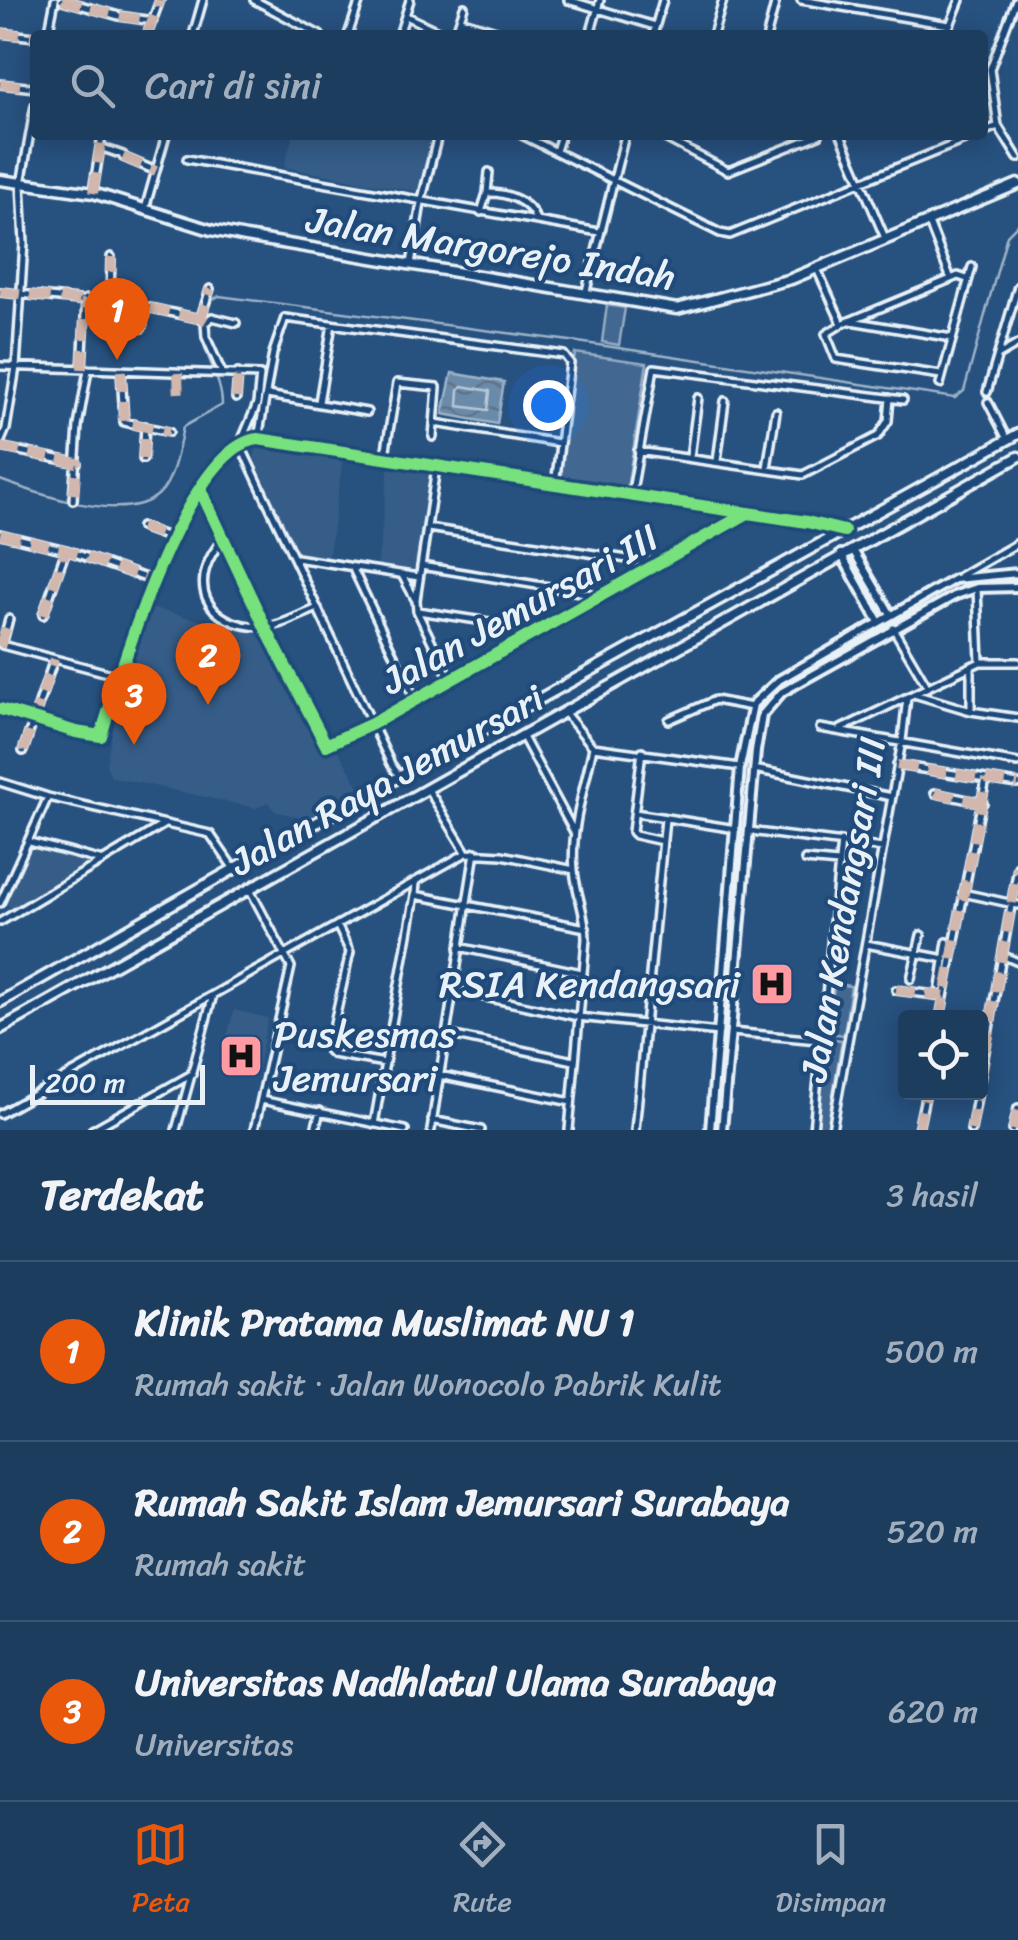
<!DOCTYPE html>
<html lang="id">
<meta charset="utf-8">
<style>
:root{--surface:#1d3d5f;--page:#2a4868;--text:#f1f3f6;--muted:#a0aebd;--line:#3b5674;--accent:#ea580c}
body{margin:0;font-family:Sriracha,sans-serif;background:var(--page);color:var(--text)}
.controls{position:absolute;right:30px;bottom:30px;display:grid;overflow:hidden;border-radius:10px;box-shadow:0 5px 25px #0003}
.controls button{width:90px;height:90px;display:grid;place-items:center;padding:0;border:0;border-bottom:2px solid var(--line);background:var(--surface);color:var(--text);font:50px sans-serif}
.scale{position:absolute;left:30px;bottom:25px;width:175px;box-sizing:border-box;padding-left:10px;border:5px solid #e8f1f8;border-top:0;font-size:28px;line-height:35px;white-space:nowrap;color:#e8f1f8;-webkit-text-stroke:8px #1f4a7a;paint-order:stroke}
.you{position:absolute;left:548px;top:405px;width:35px;height:35px;margin:-25px;border:8px solid #fff;border-radius:50%;background:#1a73e8;box-shadow:0 0 0 15px #1a73e833}
.badge{display:grid;place-items:center;width:65px;height:65px;border-radius:50%;background:var(--accent);color:#fff;font-size:32px;font-weight:700}
.pin{position:absolute;translate:-50% -82px;filter:drop-shadow(0 2px 5px #0008)}
.pin::after{content:'';position:absolute;top:52px;width:35px;height:30px;background:inherit;clip-path:polygon(0 0,100% 0,50% 100%)}
.list{margin:0;padding:0;list-style:none}
h2{display:flex;justify-content:space-between;align-items:center;height:130px;margin:0;padding:0 40px;font-size:42px}
h2 small{font-size:32px;font-weight:400;color:var(--muted)}
.list li{display:grid;grid-template-columns:65px 1fr auto;gap:30px;align-items:center;box-sizing:border-box;height:180px;padding:0 40px;border-top:2px solid var(--line)}
.list b{display:block;font-size:38px;white-space:nowrap}
.list p{margin:0;font-size:32px;white-space:nowrap;color:var(--muted)}
.list em{font-size:32px;font-style:normal;color:var(--muted)}
.icon{flex:none;width:55px;height:55px;fill:none;stroke:currentColor;stroke-width:2;stroke-linecap:round;stroke-linejoin:round}
.map{position:relative;flex:none;width:1018px;height:1130px;overflow:hidden}
.search{position:absolute;background:var(--surface);box-shadow:0 5px 25px #0003;left:30px;right:30px;top:30px;height:110px;display:flex;align-items:center;gap:25px;box-sizing:border-box;padding:0 35px;border-radius:10px;color:var(--muted);font-size:38px}
.sheet{height:670px;background:var(--surface)}
nav{display:flex;justify-content:space-around;align-items:center;box-sizing:border-box;height:140px;border-top:2px solid var(--line);background:var(--surface);font-size:28px;color:var(--muted)}
nav a{display:grid;justify-items:center;gap:5px}
nav .on{color:var(--accent)}
.map>svg:first-child{display:block}
.built{fill:#355d88}
.green{fill:#436891;stroke:#96acc4;stroke-width:2.5}
.water{fill:url(#water-waves);stroke:#9db3c9;stroke-width:2.5}
.lines{fill:none;stroke-linecap:round;stroke-linejoin:round}
.shore{stroke:#b6c8d9;stroke-width:2.5}
.stream{stroke:#9db3c9;stroke-width:2.5}
.street-casing{stroke:#e8f1f8;stroke-width:12}
.secondary-casing{stroke:#e8f1f8;stroke-width:14}
.primary-casing{stroke:#e8f1f8;stroke-width:15}
.street{stroke:#1f4a7a;stroke-width:5}
.secondary{stroke:#1f4a7a;stroke-width:6}
.primary{stroke:#1f4a7a;stroke-width:8}
.quiet{stroke:#d1b7ad;stroke-width:10;stroke-dasharray:20 10;stroke-linecap:butt}
.cycleway-casing{stroke:#1f4a7a;stroke-width:19}
.cycleway{stroke:#77e17e;stroke-width:12}
.labels{text-anchor:middle;stroke-width:8;stroke-linejoin:round;paint-order:stroke}
.street-label{font-size:38px;fill:#e8f1f8;stroke:#1f4a7a}
.poi-label{font-size:38px;fill:#e8f1f8;stroke:#1f4a7a;text-anchor:end}
</style>
<div class="map">
<svg width="1018" height="1130" viewBox="0 0 1018 1130">
<defs>
<pattern id="water-waves" width="16" height="10" patternUnits="userSpaceOnUse" patternTransform="scale(2.5)"><rect width="16" height="10" fill="#6b8aaa"/><path d="M0 5q4-4 8 0t8 0" fill="none" stroke="#5e7388"/></pattern>
</defs>
<rect width="100%" height="100%" fill="#27517f"/>
<filter id="ink" filterUnits="userSpaceOnUse"><feTurbulence type="fractalNoise" baseFrequency=".01" numOctaves="2"/><feDisplacementMap in="SourceGraphic" scale="20" xChannelSelector="R" yChannelSelector="G"/><feConvolveMatrix kernelMatrix="1 2 1 2 8 2 1 2 1" color-interpolation-filters="sRGB"/></filter>
<g filter="url(#ink)">
<path class="built" d="M293,135h140l-14,57 -135,-25z
M257,447l86,11 -15,103 -28,-3 -46,-100z
M389,465l45,6 -17,103 -40,-5z
M147,607l113,28 59,111 9,2 7,-3 27,47 -51,28 -37,-9 -5,-9 -13,6 -145,-31 -5,-12 13,-71z
M35,847l58,12 2,4 -85,46 -3,-6 23,-53z
M234,1010l34,8 -11,54 -37,-9z"/>
<path class="green" d="M607,305l18,3 -6,37 -17,-3z
M575,353l72,10 -20,126 -67,-10z
M834,984l17,2 -7,49 -15,-2z
M826,1038l16,2 -15,90h-11z"/>
<path class="water" d="M452,373l52,9 -7,42 -54,-10z"/>
<g class="lines">
<path class="shore" d="M463,386l27,5 -2,19 -30,-4 1,-17z"/>
<path class="stream" d="M208,302l11,-6 359,46 377,56 9,-7 43,-156 11,-11
M0,480c38,14 125,45 159,14 15,-14 20,-48 24,-67l39,-22c0,-29 -22,-53 -21,-82"/>
<defs>
<path id="street" d="M62,0l57,16 34,5
M254,0l66,35
M568,0l87,26
M801,0l148,25
M1016,0l-26,69 8,57 20,32
M406,16l40,19
M460,20l49,15
M49,30l22,5
M0,33l35,4
M48,35l7,-35
M147,35l13,-35
M193,35l10,-35
M348,35l12,-35
M399,35l11,-35
M455,35l9,-28
M590,35l10,-35
M653,35l10,-35
M713,35l10,-35
M767,35l9,-35
M946,35l14,-35
M0,84l35,4
M983,132l15,-6
M522,135l198,98 10,2 247,-100
M659,135l69,36 91,-36
M841,135l44,103
M100,147l23,8
M556,151l5,-16
M123,157l33,14
M187,159l412,73
M93,191l9,-56
M487,193l2,-21
M145,209l21,-74
M481,212l6,-19c19,-1 43,8 49,27
M929,223l22,56
M411,264l10,-61 17,-68
M817,269l25,55
M0,292l146,15 55,12
M585,295l40,-160
M110,302l1,-45
M203,320l-2,-3 9,-28
M851,321l101,17
M142,328l4,-21
M999,355l19,-11
M0,366l260,9 -3,29 -17,40 151,320 9,13
M82,369l4,-70
M121,371l3,51 45,10
M222,373l-16,-36 -1,-14 7,-6 24,6
M941,375l-105,-16 -10,-25 16,-10 116,-48 9,3
M940,384l32,-117
M987,392l31,-106
M267,395l100,17
M236,398l2,-25
M319,402l13,-78
M988,402l19,37
M435,423l124,20
M258,439l15,-86 12,-35 279,37 6,8 -15,122
M0,443l6,-14 10,-62 8,-124 -3,-59 14,-79
M0,447l77,16
M638,451l165,24 75,-39 10,-15 2,-23
M690,457l8,-59
M143,459l2,-33
M384,461l13,-78 40,4 -4,50
M717,461l8,-60
M436,468l-20,132 1,11 33,68
M767,468l9,-56
M201,491l64,136 61,118 46,-21 372,-209
M631,497l23,-129 249,32
M73,500l5,-74 10,-56
M141,527l30,11
M428,528l225,35
M0,534l66,16 88,31
M225,537c-41,44 -21,90 39,90 16,0 39,-14 54,-19
M296,558l123,19
M421,566l177,29
M353,569l61,128
M402,575l13,24
M960,576l58,-33
M977,588l3,74
M418,611l118,18
M43,615l23,-65
M893,628l34,58
M2,645l117,31
M2,645l7,-26
M971,667v42
M914,694l57,17 47,7
M0,709l76,23 25,4c18,-62 85,-289 157,-297l549,83 37,9
M565,713l28,34c-8,39 -23,82 -19,123 2,23 12,44 12,69l-17,191
M669,720l46,-20 37,7
M820,728l198,35
M841,729l139,-67h38
M523,737l51,95
M593,747l147,20
M23,751l31,-92
M642,751l-10,81 3,3 27,6
M897,765l121,19
M754,769l138,28
M0,782l48,15 162,37 24,35
M429,791l37,61
M935,793l48,10
M635,813l101,16
M749,831l134,17
M30,842l73,19
M805,860l33,3
M416,882l-1,13 171,33
M249,888l42,79 -37,163
M963,893l55,12
M0,903l48,-106
M0,922l163,-97
M337,925l13,27 -22,98 4,4 53,9
M866,944l79,15
M459,947l123,26
M1004,956l14,6
M911,979l10,-44
M940,987l7,-45
M452,990l126,27 141,15
M896,990l47,6
M940,1018l46,-239
M732,1032l86,8
M446,1034l128,27
M439,1075l132,27
M980,1080l38,-213
M261,1100l144,30
M0,1114l466,-261 36,2 72,15
M432,1120l49,10
M374,1124l41,-229
M92,1130l100,-56
M176,1130l37,-135
M315,1130l5,-19
M431,1130l44,-278
M635,1130l30,-311
M813,1130l28,-289
M832,1130l70,-389 5,-44
M918,1130l8,-38
M971,1130l7,-38
M1013,1130l5,-22"/>
<path id="secondary" d="M853,550l38,65
M841,554l38,68
M710,1130l30,-363 13,-63 26,-24 176,-101 63,-6
M722,1130l34,-379 6,-36 20,-23 174,-97 21,-7 41,-1"/>
<path id="primary" d="M0,180l93,13 118,37 35,7 431,72 114,-30 227,-95
M0,1002l276,-157 742,-411
M0,1029l1018,-572"/>
</defs>
<use href="#street" class="street-casing"/>
<use href="#secondary" class="secondary-casing"/>
<use href="#primary" class="primary-casing"/>
<use href="#street" class="street"/>
<use href="#secondary" class="secondary"/>
<use href="#primary" class="primary"/>
<path class="quiet" d="M62,0l57,16 34,5
M49,30l22,5
M0,33l35,4
M147,35l13,-35
M0,84l35,4
M123,157l33,14
M93,193l9,-58
M0,292l146,15 55,12
M110,302l1,-45
M206,321l-5,-3 9,-29
M142,328l4,-21
M82,369l4,-70
M121,371l3,51 45,10
M178,373l1,30
M236,398l2,-25
M0,447l77,16 -4,37
M143,459l2,-33
M141,527l30,11
M0,534l66,16 88,31
M43,615l23,-65
M0,647l9,-28
M23,751l31,-92
M897,765l121,19
M935,793l48,10
M896,990l48,6
M940,1018l46,-239
M980,1080l38,-213
M918,1130l8,-38
M971,1130l7,-38
M1013,1130l5,-22"/>
<defs>
<path id="cycleway" d="M201,491l64,136 61,118 46,-21 374,-210
M0,709l76,23 25,4c18,-62 85,-289 157,-297l549,83 37,9"/>
</defs>
<use href="#cycleway" class="cycleway-casing"/>
<use href="#cycleway" class="cycleway"/>
</g>
</g>
<defs>
<symbol id="hospital-square" viewBox="-11 -11 22 22"><rect x="-9" y="-9" width="18" height="18" rx="4" fill="#ff9aa2" stroke="#1f4a7a"/><path d="M-5-5h3v3.5h4V-5h3V5h-3V1.5h-4V5h-3Z" fill="#111"/></symbol>
</defs>
<g fill-rule="evenodd">
<use href="#hospital-square" x="747" y="959" width="50" height="50"/>
<use href="#hospital-square" x="216" y="1031" width="50" height="50"/>
</g>
<g class="labels">
<g class="street-label">
<text transform="translate(491 248) rotate(9)" y="13">Jalan Margorejo Indah</text>
<text transform="translate(520 609) rotate(-29)" y="13">Jalan Jemursari III</text>
<text transform="translate(387 780) rotate(-29)" y="13">Jalan Raya Jemursari</text>
<text transform="translate(843 909) rotate(-80)" y="13">Jalan Kendangsari III</text>
</g>
<g class="poi-label">
<text x="740" y="997">RSIA Kendangsari</text>
<text x="274" y="1047" text-anchor="start">Puskesmas<tspan x="274" dy="44">Jemursari</tspan></text>
</g>
</g>
</svg>
<div class="controls">
<button><svg class="icon" aria-label="locate" viewBox="0 0 24 24"><circle cx="12" cy="12" r="6"/><path d="M12 2v4M12 18v4M2 12h4M18 12h4"/></svg></button>
</div>
<div class="scale">200 m</div>
<div class="you"></div>
<div class="pin badge" style="left:117px;top:360px">1</div>
<div class="pin badge" style="left:208px;top:705px">2</div>
<div class="pin badge" style="left:134px;top:745px">3</div>
<div class="search"><svg class="icon" aria-label="search" viewBox="0 0 24 24"><circle cx="10" cy="10" r="6"/><path d="M15 15l6 6"/></svg>Cari di sini</div>
</div>
<section class="sheet">
<h2>Terdekat<small>3 hasil</small></h2>
<ul class="list">
<li><span class="badge">1</span><div><b>Klinik Pratama Muslimat NU 1</b><p>Rumah sakit · Jalan Wonocolo Pabrik Kulit</p></div><em>500 m</em></li>
<li><span class="badge">2</span><div><b>Rumah Sakit Islam Jemursari Surabaya</b><p>Rumah sakit</p></div><em>520 m</em></li>
<li><span class="badge">3</span><div><b>Universitas Nadhlatul Ulama Surabaya</b><p>Universitas</p></div><em>620 m</em></li>
</ul>
</section>
<nav>
<a class="on"><svg class="icon" aria-label="map" viewBox="0 0 24 24"><path d="M3 6l6-2 6 2 6-2v14l-6 2-6-2-6 2zM9 4v14M15 6v14"/></svg>Peta</a>
<a><svg class="icon" aria-label="directions" viewBox="0 0 24 24"><path d="M12 3l9 9-9 9-9-9zM9 14v-3h6M13 9l2 2-2 2"/></svg>Rute</a>
<a><svg class="icon" aria-label="saved" viewBox="0 0 24 24"><path d="M7 4h10v16l-5-4-5 4z"/></svg>Disimpan</a>
</nav>
